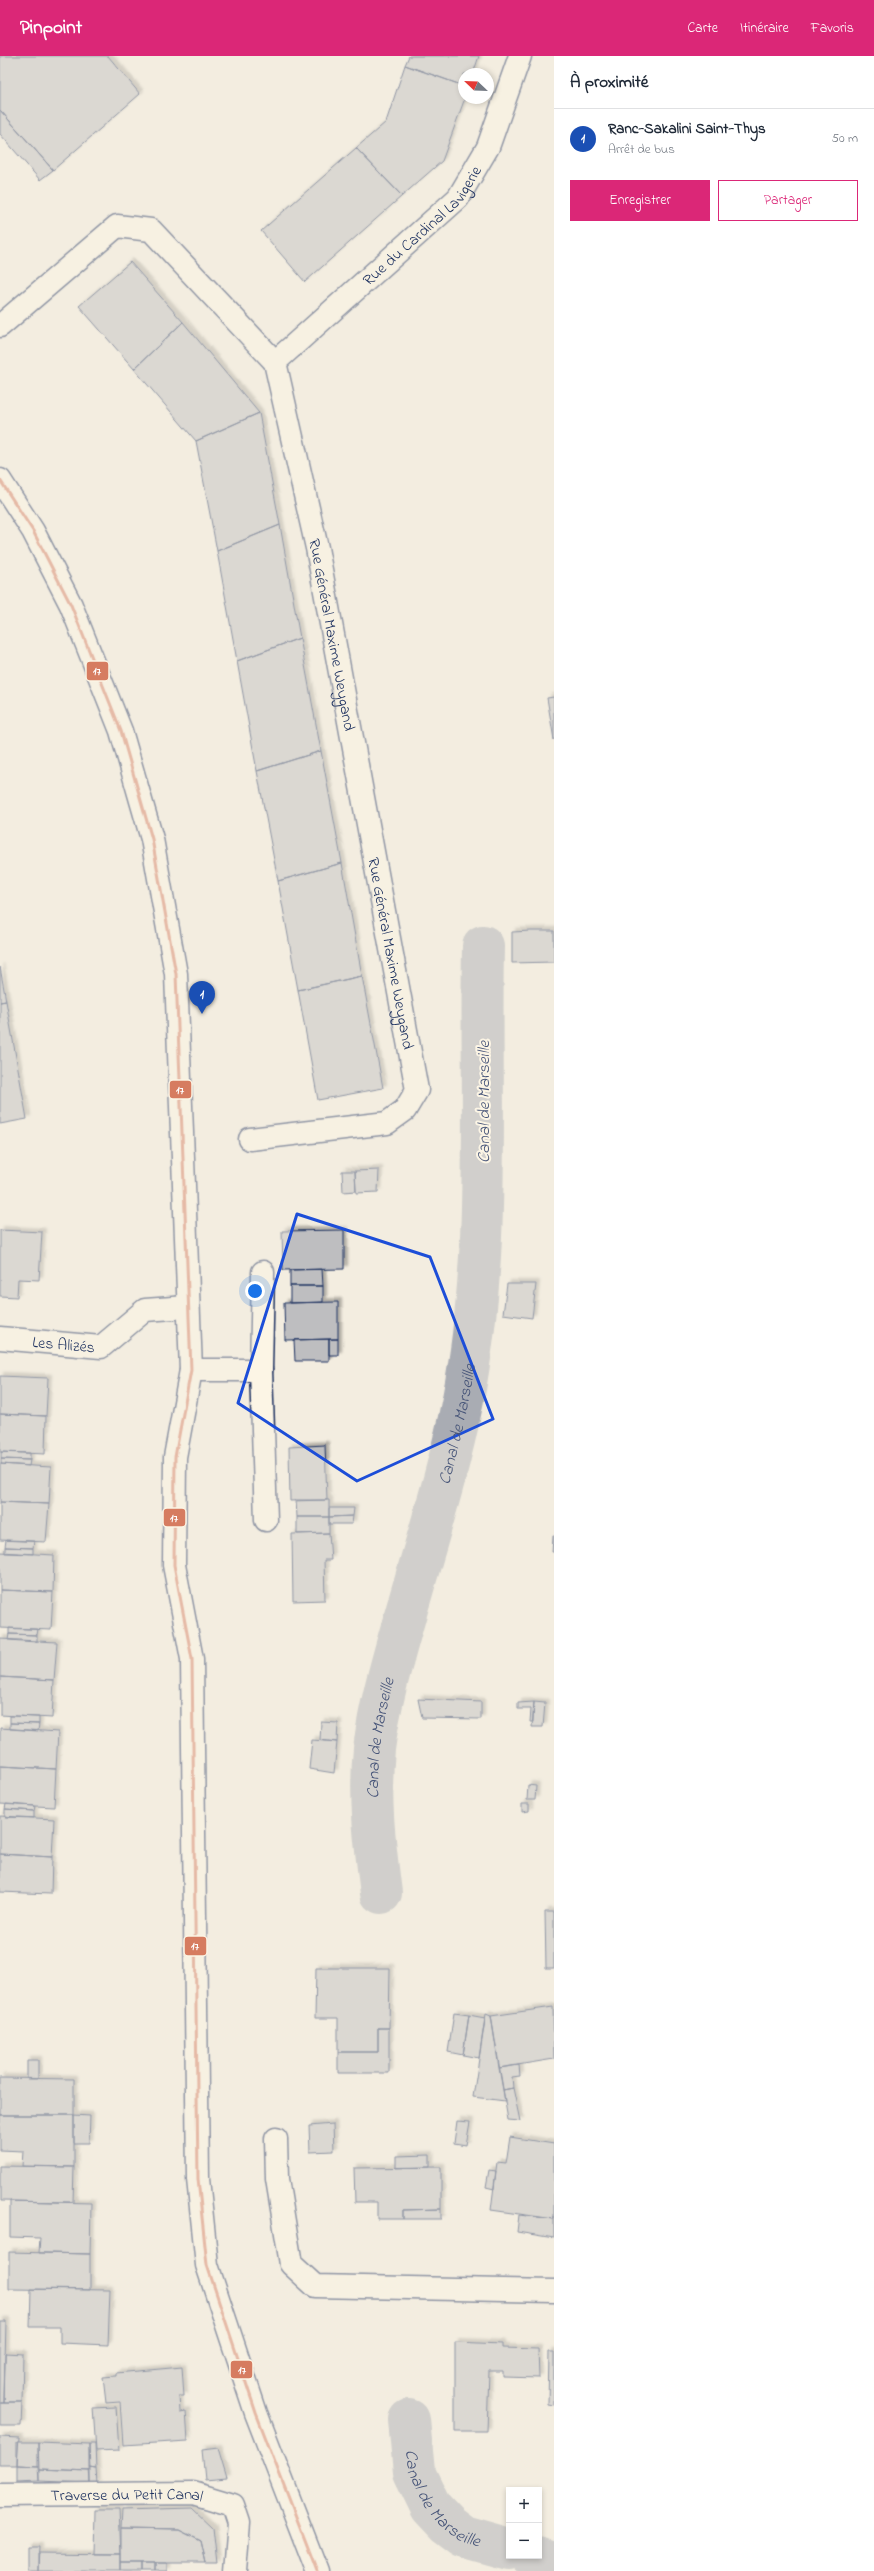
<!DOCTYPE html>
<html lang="fr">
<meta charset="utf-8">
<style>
:root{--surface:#fff;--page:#f2f2f3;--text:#1f2937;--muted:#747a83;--line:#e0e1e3;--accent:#db2777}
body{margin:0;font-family:"Indie Flower",sans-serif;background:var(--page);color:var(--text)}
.controls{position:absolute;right:12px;bottom:12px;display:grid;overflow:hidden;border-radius:0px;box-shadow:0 2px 6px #0003}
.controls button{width:36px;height:36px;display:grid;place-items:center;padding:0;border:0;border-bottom:1px solid var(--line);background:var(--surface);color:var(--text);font:20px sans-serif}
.compass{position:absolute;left:458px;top:12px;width:36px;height:36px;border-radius:50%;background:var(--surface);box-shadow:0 2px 6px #0003;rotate:293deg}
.you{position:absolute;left:255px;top:1235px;width:14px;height:14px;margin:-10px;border:3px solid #fff;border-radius:50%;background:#1a73e8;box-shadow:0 0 0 6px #1a73e833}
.badge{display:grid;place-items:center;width:26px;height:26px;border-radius:50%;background:var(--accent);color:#fff;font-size:13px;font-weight:700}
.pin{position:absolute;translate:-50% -33px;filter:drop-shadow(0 1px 2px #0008)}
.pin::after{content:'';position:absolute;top:21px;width:14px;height:12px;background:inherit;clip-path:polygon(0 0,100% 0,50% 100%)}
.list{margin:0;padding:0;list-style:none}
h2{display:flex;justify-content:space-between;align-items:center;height:52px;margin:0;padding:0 16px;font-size:17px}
h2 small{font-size:13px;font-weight:400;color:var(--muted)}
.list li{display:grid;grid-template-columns:26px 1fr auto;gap:12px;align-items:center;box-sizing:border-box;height:60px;padding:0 16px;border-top:1px solid var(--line)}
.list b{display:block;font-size:15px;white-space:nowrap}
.list p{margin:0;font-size:13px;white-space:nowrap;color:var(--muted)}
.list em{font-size:13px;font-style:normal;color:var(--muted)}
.actions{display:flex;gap:8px;padding:12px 16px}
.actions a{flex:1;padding:9px 0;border:1px solid var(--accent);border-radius:0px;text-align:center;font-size:14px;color:var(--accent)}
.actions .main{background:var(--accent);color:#fff}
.map{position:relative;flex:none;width:554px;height:2515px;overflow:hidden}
header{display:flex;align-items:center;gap:24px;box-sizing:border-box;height:56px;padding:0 20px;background:var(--accent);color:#fff}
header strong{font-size:19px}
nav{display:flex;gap:22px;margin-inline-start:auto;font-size:14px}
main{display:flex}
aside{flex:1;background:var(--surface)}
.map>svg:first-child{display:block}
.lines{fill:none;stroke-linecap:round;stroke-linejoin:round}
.canal{stroke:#a9acb3;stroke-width:42}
.building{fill:#bebec0;stroke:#1b2f5e;filter:url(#shadow)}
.minor-casing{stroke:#1b2f5e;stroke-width:25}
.minor{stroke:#fcf5e5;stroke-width:22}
.bus-1-casing{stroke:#fcf5e5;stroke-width:6}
.bus-1{stroke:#d67c60;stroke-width:3}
.marked{fill:none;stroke:#1d4ed8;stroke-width:3;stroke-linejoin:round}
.labels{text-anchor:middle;stroke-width:4;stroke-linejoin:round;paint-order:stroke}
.street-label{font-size:16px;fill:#1b2f5e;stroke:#fcf5e5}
.water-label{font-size:17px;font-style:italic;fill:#465478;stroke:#fcf5e5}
.line-badge{stroke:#fcf5e5;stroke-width:1.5}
.badge-label{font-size:11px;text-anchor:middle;font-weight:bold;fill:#fff}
</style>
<header>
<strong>Pinpoint</strong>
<nav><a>Carte</a><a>Itinéraire</a><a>Favoris</a></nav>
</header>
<main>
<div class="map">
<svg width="554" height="2515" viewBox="0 0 554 2515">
<defs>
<filter id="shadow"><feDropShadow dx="3.5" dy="-3.5" stdDeviation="1" flood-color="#0004"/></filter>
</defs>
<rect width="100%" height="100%" fill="#f3ede0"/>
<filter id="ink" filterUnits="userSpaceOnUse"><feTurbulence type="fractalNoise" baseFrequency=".025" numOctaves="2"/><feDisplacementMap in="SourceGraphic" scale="8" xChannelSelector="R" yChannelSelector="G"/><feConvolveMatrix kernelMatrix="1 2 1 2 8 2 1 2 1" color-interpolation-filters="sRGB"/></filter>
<g filter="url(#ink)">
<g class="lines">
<g class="canal">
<path id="s1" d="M381,1837c-6,-48 -12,-95 -7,-144 6,-48 20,-94 33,-140 20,-70 42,-139 56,-210 29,-149 17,-302 20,-453"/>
<path id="s2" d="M409,2364l5,52 17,35 16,17 16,12 46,13"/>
<path d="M531,2500l23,7"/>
</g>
</g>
<path class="building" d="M0,0h108l32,38 -87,76 -53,-60z
M409,0h70l-6,18h-9v12l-59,-21z
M405,9l59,21 1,12 -23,63 -40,35 -46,-48 30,-26z
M0,54l53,60 -13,10 -40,-46z
M356,92l46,48 -97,86 -44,-51z
M130,206l53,60 -49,47 -55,-63z
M183,266l76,91 -63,28 -62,-72z
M259,357l21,112 -63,26 -21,-110z
M280,469l20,113 -63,23 -20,-110z
M300,582l21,113 -64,20 -20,-110z
M554,641v43l-7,-42z
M321,695l21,112 -64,18 -21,-110z
M342,807l20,113 -64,14 -20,-109z
M531,875h23v31l-42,1v-31z
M0,911l6,34 -6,1z
M362,920l21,112 -65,12 -20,-110z
M6,945l21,118 -27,5v-122z
M379,1114l-1,22 -22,1 -1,-22z
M342,1115h13l1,20 -13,1z
M0,1174l42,2 -3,48 -21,-1 -1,18 -17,-1z
M344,1174v39l-61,1 -1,-39z
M322,1213l1,17h-33v-16z
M507,1228h29l-4,34 -29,-4z
M290,1230h33v16l-33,1z
M338,1246v37l-53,1 -1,-37z
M329,1283h9v16h-9z
M329,1283v22h-34l-1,-21z
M0,1320l48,2 -2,38 -46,-2z
M0,1358l46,2 -1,38 -45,-2z
M325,1389l2,55 -37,1 -1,-54z
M1,1396l29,1v7l-29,-1z
M1,1403l29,1 -1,6 -28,-2z
M0,1408l51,3 -2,37 -49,-2z
M296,1444h33v17h-32z
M0,1446l49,2 -3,38 -46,-2z
M329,1452h25l-1,8 -24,1z
M353,1460l-1,8h-23v-7z
M297,1461h32v16l-32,1z
M329,1477l2,27h-7l1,40 -32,1 -1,-67z
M553,1480h1v16h-2z
M6,1484l28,1 -1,7 -28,-1z
M5,1491l28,1v6l-28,-1z
M0,1496l54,3 -1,37 -53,-2z
M0,1534l53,2 -2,38 -51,-2z
M9,1572l29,1 -1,6 -28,-1z
M9,1578l28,1v7l-29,-2z
M0,1583l57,3 -3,38 -54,-3z
M0,1621l54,3 -2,38 -52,-3z
M418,1643l63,3v17l-59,-1z
M534,1646l11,1 -2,24h-11z
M534,1646l-1,20h-3l1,-13h-13v-6z
M10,1660l29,1v7l-29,-1z
M321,1666l17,1 -1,19 -17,-2z
M10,1667l29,1 -1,7 -28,-2z
M0,1672l58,4 -2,37 -56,-3z
M312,1684l25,2 -3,31 -25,-4z
M0,1710l56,3 -2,38 -54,-3z
M528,1729l8,1 -1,14h-8z
M6,1748l29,2 -1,5 -29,-2z
M522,1748h7v7l-7,1z
M5,1753l29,2v7l-29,-1z
M0,1760l54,3 -2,38 -52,-3z
M0,1798l52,3 -1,37 -51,-2z
M545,1856h9v56h-8z
M316,1912h74l-1,60h-11v24h-40v-34h-23z
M553,1951l1,52 -55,9 -8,-52z
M454,1957l15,2 -6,40 -15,-3z
M486,1958l5,2 14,85 -32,-4z
M469,1959l16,3 -6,40 -16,-3z
M378,1972h11v45h-51v-21h40z
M27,2004h11v19h-11z
M519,2009l1,11 -8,1 1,11 -10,2 -4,-22z
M0,2022l74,1v36h-74z
M513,2032l7,33 -12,-1 -5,-30z
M0,2059h74v52l-52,-1 1,-15 -23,-1z
M74,2059l16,1 -1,27h-15z
M457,2065l13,1 -4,23 -12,-2z
M333,2068l1,27 -24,1 -1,-26z
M510,2081l44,7v75l-63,-9 6,-48 9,1z
M430,2099v12l-34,1v-12z
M0,2110l74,1 -1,35 -73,-1z
M441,2111v42l-38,1v9h-26v-17h-22l-1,-34z
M489,2114l7,1 -2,18 -8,-2z
M10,2145l81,2 -1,51 -51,-1 1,-15 -30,-1z
M441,2153v10h-38v-9z
M519,2159l35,4v-3v22l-37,-6z
M9,2196l81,2v36l-81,-1z
M31,2233l79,1 -2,55 -48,-2v-16h-30z
M0,2265h6l-2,81h-4z
M455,2286l47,2v4l36,1 1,29 -36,-1v-6h-14l-2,60h-32z
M549,2296h5v53l-6,-1z
M5,2297l18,1 -1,48h-18z
M182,2311l2,29h-5l1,16 6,-1 2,30 -65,4 -3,-43 -14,1 -3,-26 13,-1v-3z
M0,2346h22l-1,24h-21z
M116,2351l3,43 -23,1 -3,-43z
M0,2381l19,1 -2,27h-17z
M17,2386h21v24l-21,-1z
M38,2386l51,2 1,27 -51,-2z
M89,2388h6l1,25 -7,-1z
M218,2392l9,30 -22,2 -3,-30z
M17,2409l21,1 1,15 -22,1z
M89,2412l7,1 1,15 -7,-1z
M39,2413l51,2v12l-51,-2z
M192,2452l21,20 4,35h-11l-5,-22 -22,-11 -58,-1 1,-19z
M95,2454h24l2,44h-27z
M121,2473l58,1 22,11 5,22h-85z
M27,2491h12l-1,24h-11z
M38,2497l83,1v17h-83z
M121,2507h21v8h-21z
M142,2507h13v8h-13z
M155,2507h11v8h-11z"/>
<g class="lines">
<defs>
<g id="minor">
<path id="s3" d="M0,270l117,-100 34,4 124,132 42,186 100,542 -12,20 -18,13 -137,16"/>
<path id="s4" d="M275,306l183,-164 30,-51 32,-91"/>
<path d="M0,424l33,51 38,74 50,126 31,108 24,135 15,396 -16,87 -1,108 18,94 6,520 9,86 49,148 61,158"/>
<path d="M263,1216l-2,98 5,150"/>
<path id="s5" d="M0,1282l101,9 44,-37 42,-3"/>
<path d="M191,1314h70"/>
<path d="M276,2083l1,40 14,85 24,22 239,5"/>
<path id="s6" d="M0,2439l193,-2 40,12 6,18 -4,48"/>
</g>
</defs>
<use href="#minor" class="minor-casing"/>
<use href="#minor" class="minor"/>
<defs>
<path id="bus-1" d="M0,424l33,51 38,74 50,126 31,108 24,135 15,396 -16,87 -1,108 18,94 6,520 9,86 49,148 61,158"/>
</defs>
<use href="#bus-1" class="bus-1-casing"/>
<use href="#bus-1" class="bus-1"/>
</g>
</g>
<path d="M0 0H554V2515H0ZM297,1158l133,43 63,162 -136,62 -119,-78z" fill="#f3ede0" fill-opacity=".55" fill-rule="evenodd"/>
<path class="marked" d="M297,1158l133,43 63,162 -136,62 -119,-78z"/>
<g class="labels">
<g class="street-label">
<text dy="6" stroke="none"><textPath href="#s4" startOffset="201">Rue du Cardinal Lavigerie</textPath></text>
<text dy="6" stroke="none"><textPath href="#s3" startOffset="648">Rue Général Maxime Weygand</textPath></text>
<text dy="6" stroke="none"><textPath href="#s3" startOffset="972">Rue Général Maxime Weygand</textPath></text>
<text dy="6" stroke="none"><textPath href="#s5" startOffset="64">Les Alizés</textPath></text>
<text dy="6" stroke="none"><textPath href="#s6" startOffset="127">Traverse du Petit Canal</textPath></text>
</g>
<g class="water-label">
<text transform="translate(483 1046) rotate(-90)" y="6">Canal de Marseille</text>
<text dy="6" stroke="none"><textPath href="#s1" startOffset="480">Canal de Marseille</textPath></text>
<text dy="6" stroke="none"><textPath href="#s1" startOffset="156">Canal de Marseille</textPath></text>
<text dy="6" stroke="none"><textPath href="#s2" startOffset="91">Canal de Marseille</textPath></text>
</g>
</g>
<g class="line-badge">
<rect x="86" y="605" width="23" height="20" rx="4" fill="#d67c60"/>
<rect x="169" y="1024" width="23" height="19" rx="4" fill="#d67c60"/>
<rect x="163" y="1452" width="23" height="19" rx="4" fill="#d67c60"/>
<rect x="184" y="1880" width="23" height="20" rx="4" fill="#d67c60"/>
<rect x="230" y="2304" width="23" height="19" rx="4" fill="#d67c60"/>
</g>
<g class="badge-label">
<text x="97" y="619">17</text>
<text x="180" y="1038">17</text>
<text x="174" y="1466">17</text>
<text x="195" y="1894">17</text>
<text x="242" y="2318">17</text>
</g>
</svg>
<div class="controls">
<button>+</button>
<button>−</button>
</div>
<svg class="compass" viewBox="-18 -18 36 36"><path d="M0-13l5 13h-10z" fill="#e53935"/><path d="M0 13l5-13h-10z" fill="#747a83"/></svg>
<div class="you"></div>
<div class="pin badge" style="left:202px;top:958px;background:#1a4fb4">1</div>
</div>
<aside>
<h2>À proximité<small></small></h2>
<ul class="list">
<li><span class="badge" style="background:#1a4fb4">1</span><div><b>Ranc-Sakalini Saint-Thys</b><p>Arrêt de bus</p></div><em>50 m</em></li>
</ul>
<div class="actions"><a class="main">Enregistrer</a><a>Partager</a></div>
</aside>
</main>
